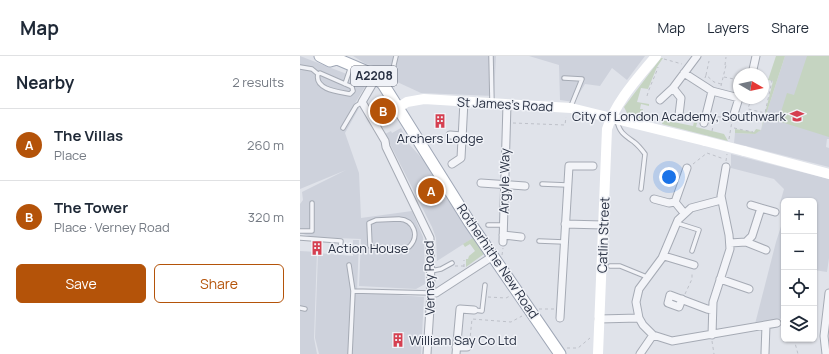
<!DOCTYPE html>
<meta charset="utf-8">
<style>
:root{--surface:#fff;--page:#f2f2f3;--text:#1f2937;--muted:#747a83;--line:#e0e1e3;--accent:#b45309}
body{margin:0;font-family:Manrope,sans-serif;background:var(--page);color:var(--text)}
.controls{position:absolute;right:12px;bottom:12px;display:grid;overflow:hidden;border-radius:6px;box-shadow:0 1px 3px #0004}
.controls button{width:36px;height:36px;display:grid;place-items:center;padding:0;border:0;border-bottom:1px solid var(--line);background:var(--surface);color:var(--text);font:20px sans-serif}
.compass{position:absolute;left:433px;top:12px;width:36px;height:36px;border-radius:50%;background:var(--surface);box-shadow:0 1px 3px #0004;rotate:99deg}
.you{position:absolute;left:369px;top:121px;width:14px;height:14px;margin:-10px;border:3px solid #fff;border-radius:50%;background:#1a73e8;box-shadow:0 0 0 6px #1a73e833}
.badge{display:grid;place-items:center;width:26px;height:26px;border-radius:50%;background:var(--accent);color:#fff;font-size:13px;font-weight:700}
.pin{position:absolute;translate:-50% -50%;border:2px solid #fff;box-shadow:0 1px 4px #0006}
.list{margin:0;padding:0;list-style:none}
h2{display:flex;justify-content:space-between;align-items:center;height:52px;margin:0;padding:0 16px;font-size:17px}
h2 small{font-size:13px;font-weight:400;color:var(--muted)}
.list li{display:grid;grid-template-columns:26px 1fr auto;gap:12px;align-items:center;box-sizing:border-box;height:72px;padding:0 16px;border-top:1px solid var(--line)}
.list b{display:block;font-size:15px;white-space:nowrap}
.list p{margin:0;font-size:13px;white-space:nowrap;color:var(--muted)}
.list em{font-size:13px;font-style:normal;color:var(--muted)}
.actions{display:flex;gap:8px;padding:12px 16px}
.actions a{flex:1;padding:9px 0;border:1px solid var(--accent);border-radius:6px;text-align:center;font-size:14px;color:var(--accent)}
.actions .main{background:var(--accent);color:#fff}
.icon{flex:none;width:22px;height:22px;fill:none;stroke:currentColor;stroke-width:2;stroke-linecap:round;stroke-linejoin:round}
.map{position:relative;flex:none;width:529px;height:298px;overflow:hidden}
header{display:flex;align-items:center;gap:24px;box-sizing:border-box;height:56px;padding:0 20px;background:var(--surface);border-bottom:1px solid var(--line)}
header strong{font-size:19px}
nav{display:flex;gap:22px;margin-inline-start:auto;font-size:14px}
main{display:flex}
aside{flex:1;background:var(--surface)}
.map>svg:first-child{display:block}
.built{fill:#ced2dc}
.green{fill:#c5d4c1}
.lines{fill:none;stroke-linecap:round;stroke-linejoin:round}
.lane-casing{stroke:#a5aab4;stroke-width:5.5}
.street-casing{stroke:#a5aab4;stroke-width:9}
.primary-casing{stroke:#9fa7b6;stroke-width:13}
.path{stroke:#bec1c9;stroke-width:1;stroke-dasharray:3 3;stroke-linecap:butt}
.lane{stroke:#f3f4f8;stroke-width:3.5}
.street{stroke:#f3f4f8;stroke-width:7}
.secondary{stroke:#fff;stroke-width:10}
.primary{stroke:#fff;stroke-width:11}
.secondary-bridge{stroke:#fff;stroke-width:10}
.labels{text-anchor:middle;stroke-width:3;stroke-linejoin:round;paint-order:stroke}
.shield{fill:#f0f2f7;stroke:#646a78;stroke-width:1}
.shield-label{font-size:12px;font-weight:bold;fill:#283042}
.street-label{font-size:13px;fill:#283042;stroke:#f0f2f7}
.poi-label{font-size:13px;fill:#283042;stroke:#f0f2f7;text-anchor:start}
</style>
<header>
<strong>Map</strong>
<nav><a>Map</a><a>Layers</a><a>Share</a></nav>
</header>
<main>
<aside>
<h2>Nearby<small>2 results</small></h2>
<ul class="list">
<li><span class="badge">A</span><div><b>The Villas</b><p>Place</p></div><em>260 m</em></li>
<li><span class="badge">B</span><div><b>The Tower</b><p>Place · Verney Road</p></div><em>320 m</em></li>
</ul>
<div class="actions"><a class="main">Save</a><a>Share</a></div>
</aside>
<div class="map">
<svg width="529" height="298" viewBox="0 0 529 298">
<rect width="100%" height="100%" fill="#e0e3ea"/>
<path class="built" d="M0,0l65,25 1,4 -12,20 5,3 -14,25 14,40 2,45 51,-7 11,26 1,8 1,39 -9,5 -57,-3 2,-47 -49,-2 -12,-4v-29l3,-4 -1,-8 44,-22 -46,19z
M53,0h143l-2,40 -73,-3 -26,-12 -1,-6 -23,-10 -5,-1z
M229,0h116l-18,24 -15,-12 -12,18 -15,-2 -11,18 -14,-2 -1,-35z
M485,0h44v83h-2l-1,8 3,1v19l-95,-24 1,-10 19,1 7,-4z
M101,72l7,15 21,23 8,20 16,20 20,32 -36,23 -1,-23 -4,-11 -47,-93 6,-3 1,2z
M431,98l98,25v79l-2,14 -13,-2v-69h-30v6l-4,-4 4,-14 -10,-10 -43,-11z
M484,161v101l-29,6 21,-82z
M53,184h6l-2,52 67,5 -3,57h-102l-4,-16 3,-85 35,3z
M0,195l17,1 -3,86 3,16h-17z"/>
<path class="green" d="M476,0h9l-24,74 -6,4 -20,-1v-4l19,3 2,-3 5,1 12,-49 -5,-1z
M507,0h22v81l-51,-16 9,-28 7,2z
M361,2h2l-6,9 -9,22 -7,-1 -4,14 12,2v2l-8,-2 -1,5h3l-2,10 -13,-4 -4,-8z
M363,64l30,6 1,-4 3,1 -1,4 28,7 4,7 -66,-17z
M173,182l11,16 -18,13v-8h2l1,-3 6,-5 -5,-7 -5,3 -2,-3z"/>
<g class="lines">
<defs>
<path id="lane" d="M191,0l1,46
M0,11l12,2 6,5 2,-1 32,14 1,4 -3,3c-10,-2 -36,-4 -32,-20
M264,22l18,1 -11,27
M84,27l8,-10 4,-17
M45,28l6,-18
M317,64c2,12 7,15 17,22 4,3 8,8 11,12l-4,35
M43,72l13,-22 6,-4
M242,128l25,1
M99,163c15,1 21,17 10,28 -9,4 -31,5 -39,-1l-1,-23 7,-3z
M377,167l22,7 -7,21
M188,169h15
M0,175h12v-28
M0,182l41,3 -1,9
M239,185l25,1
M49,209l4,26 -3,63
M310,210h10l27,11
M131,215l10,-2 11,-6
M53,235l78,2
M0,252l5,1
M174,254l8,1 3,-26"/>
<path id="street" d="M384,17l28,18 27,7
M452,18l4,-18
M76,22l-14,24 23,39 1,6 44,91 1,55 -4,61
M373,32l8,10 -2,17
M360,44l13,-12 24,-32
M434,58l5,-16
M404,67l8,-32
M150,79l12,1
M152,108l9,-6 3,-57
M181,127l44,3
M354,143l15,4 6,-1 9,11
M421,144l-30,8 -13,12 -16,38 -23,31 -3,13 3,16 4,7 10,10 19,6 105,-18
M375,146l12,-34
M451,149l10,3
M265,168l38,1
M203,179l18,2
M203,186l4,-138
M446,186l6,-6 9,-28 14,4
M430,187l16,-1 20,8
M364,200l30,9
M420,223l29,10
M131,237h5l57,-37
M382,243l-3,8 -11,-4 2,-8 37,14 5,1
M260,262l9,-152h24
M299,263l40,-1
M412,279l1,-33 17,-53 -1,-14 -8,-39 5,-29
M156,291h11
M465,297l1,-28
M156,298l4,-45 14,1
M340,298l13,-19
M526,298l-2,-18 5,-43"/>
<path id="primary" d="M20,0l10,5 7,-2
M36,0l1,3 33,14 13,11 87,139 90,131"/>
</defs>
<use href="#lane" class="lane-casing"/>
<use href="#street" class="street-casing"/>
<use href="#primary" class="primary-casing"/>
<path class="path" d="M364,3l18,5
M425,9l1,-8
M406,19l3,-14
M424,21l15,3
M405,22l1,-3 8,7 7,2
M421,30l5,-21
M347,40c3,-11 8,-19 11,-29
M446,45l4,1 -2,7 17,4 7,-32 -9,-2
M412,60l16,2
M356,61l17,4
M213,67l52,2 1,-8
M434,72l19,4
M412,75l3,-14
M429,83l3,-18
M426,105l1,-7
M393,108l14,-11 17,6
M202,199l1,-7
M155,210h9
M164,211v-7
M385,238l7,-15v-7
M188,241l18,1 4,-2
M239,253h15
M514,267h5
M496,283l-1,4 3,11
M168,285l2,-2 2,-20 39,3 11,-6
M412,285l2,13
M267,292h11l12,-10"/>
<use href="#lane" class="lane"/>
<use href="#street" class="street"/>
<path class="secondary" d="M99,51l8,-5 17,-3 147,9 134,33
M444,95l85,23
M298,298l9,-225c9,-28 31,-51 49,-73"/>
<use href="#primary" class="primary"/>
<path class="secondary-bridge" d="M405,85l39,10"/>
</g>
<defs>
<symbol id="school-bare" viewBox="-9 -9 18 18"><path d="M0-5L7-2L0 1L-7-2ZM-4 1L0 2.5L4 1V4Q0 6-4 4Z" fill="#d53f50" stroke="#f0f2f7" stroke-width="2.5" paint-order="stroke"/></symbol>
<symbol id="building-bare" viewBox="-9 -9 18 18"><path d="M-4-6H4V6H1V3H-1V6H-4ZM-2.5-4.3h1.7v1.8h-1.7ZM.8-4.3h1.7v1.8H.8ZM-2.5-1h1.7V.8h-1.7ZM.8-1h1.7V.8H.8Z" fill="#d53f50" stroke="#f0f2f7" stroke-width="2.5" paint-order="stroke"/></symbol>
</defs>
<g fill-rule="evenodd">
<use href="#school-bare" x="487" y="50" width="20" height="20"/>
<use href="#building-bare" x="130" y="55" width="20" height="20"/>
<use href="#building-bare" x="7" y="182" width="20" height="20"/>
<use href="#building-bare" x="88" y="274" width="20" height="20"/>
</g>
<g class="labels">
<rect class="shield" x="51" y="10" width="46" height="20" rx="3"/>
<g class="shield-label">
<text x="74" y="24">A2208</text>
</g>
<g class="street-label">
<text transform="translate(205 48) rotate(3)" y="5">St James's Road</text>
<text transform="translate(204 125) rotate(-89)" y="5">Argyle Way</text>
<text transform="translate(303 179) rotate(-88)" y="5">Catlin Street</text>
<text transform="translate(198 205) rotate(56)" y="5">Rotherhithe New Road</text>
<text transform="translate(129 222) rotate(-91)" y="5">Verney Road</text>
</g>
<g class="poi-label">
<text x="486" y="65" text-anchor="end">City of London Academy, Southwark</text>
<text x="140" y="87" text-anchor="middle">Archers Lodge</text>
<text x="28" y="197">Action House</text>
<text x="109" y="289">William Say Co Ltd</text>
</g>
</g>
</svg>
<div class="controls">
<button>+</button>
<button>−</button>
<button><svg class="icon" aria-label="locate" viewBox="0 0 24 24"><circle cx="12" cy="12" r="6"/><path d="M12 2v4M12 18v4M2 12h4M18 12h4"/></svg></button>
<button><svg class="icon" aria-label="layers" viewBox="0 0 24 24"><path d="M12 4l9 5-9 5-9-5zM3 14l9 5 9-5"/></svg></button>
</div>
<svg class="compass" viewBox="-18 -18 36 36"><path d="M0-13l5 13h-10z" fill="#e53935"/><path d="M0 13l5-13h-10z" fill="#747a83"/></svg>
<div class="you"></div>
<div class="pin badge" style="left:131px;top:135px">A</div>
<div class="pin badge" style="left:83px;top:55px">B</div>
</div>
</main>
